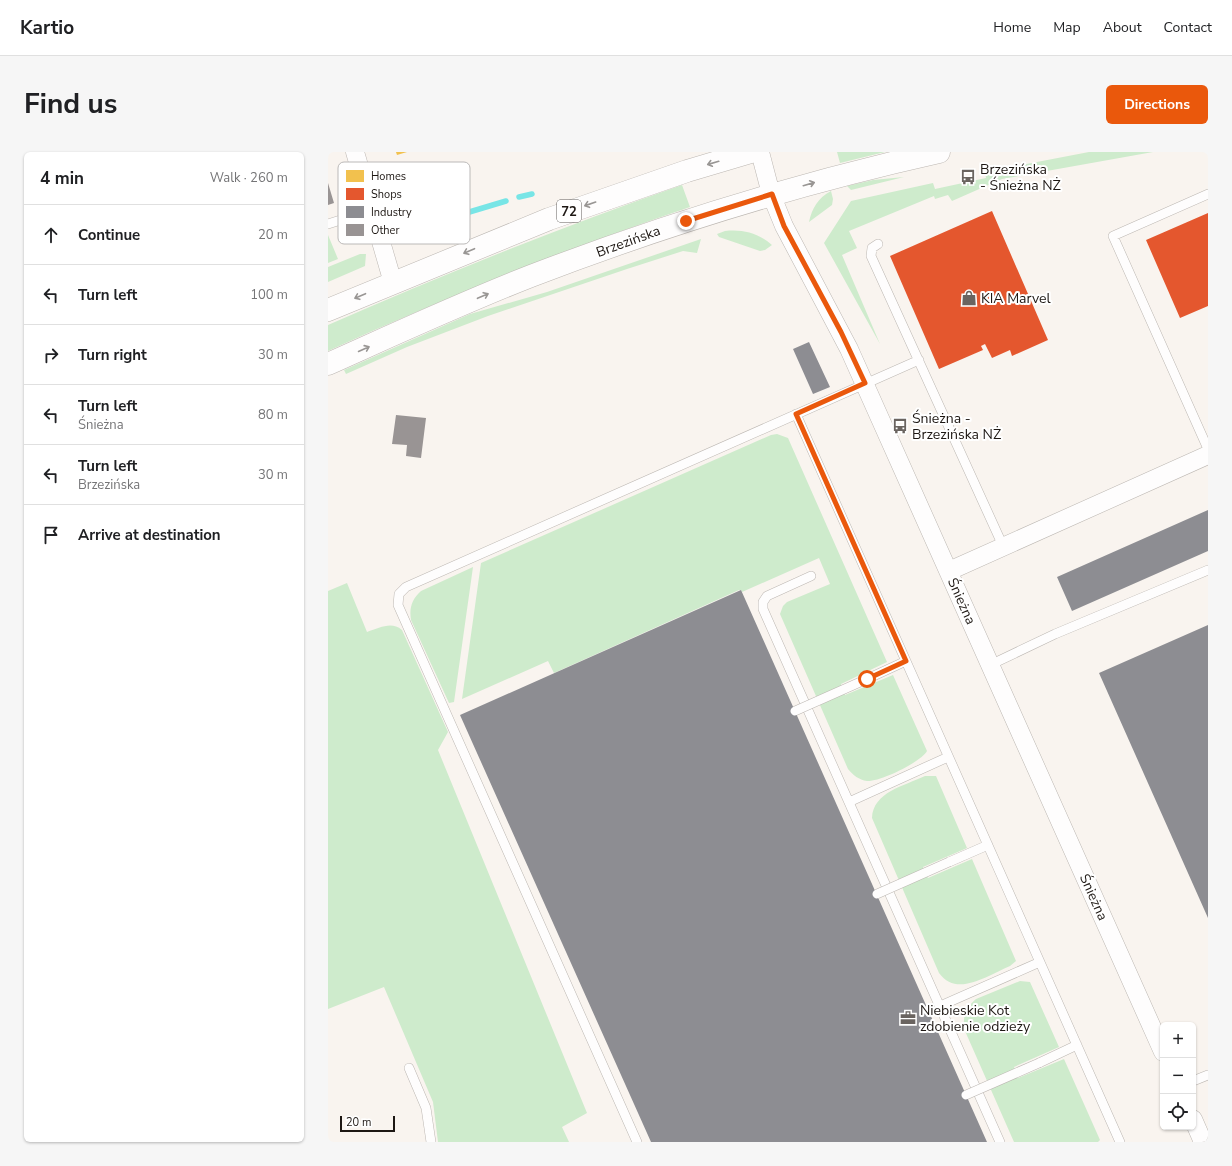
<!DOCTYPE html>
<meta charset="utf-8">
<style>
:root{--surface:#fff;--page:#f6f6f6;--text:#202124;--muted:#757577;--line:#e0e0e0;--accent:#ea580c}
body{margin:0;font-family:"Nunito Sans",sans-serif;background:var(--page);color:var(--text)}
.controls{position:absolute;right:12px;bottom:12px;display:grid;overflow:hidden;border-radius:6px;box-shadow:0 1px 3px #0004}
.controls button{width:36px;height:36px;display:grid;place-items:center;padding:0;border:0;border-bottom:1px solid var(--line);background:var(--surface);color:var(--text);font:20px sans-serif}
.scale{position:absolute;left:12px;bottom:10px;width:55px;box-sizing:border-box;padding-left:4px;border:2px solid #1d1713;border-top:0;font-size:11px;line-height:14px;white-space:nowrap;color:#1d1713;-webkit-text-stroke:3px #fff;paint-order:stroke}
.stop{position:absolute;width:12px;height:12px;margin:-9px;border:3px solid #ea580c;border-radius:50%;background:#fff}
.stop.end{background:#ea580c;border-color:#fff;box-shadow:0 1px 4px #0008}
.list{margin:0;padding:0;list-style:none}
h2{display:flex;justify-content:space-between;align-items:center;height:52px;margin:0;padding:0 16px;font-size:17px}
h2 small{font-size:13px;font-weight:400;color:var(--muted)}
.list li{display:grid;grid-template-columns:26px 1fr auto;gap:12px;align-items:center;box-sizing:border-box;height:60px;padding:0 16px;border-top:1px solid var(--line)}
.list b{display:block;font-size:15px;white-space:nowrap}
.list p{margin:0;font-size:13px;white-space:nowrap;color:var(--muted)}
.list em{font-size:13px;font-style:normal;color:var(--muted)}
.icon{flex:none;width:22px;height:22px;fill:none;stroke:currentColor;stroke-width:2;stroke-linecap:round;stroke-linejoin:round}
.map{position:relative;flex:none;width:880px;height:990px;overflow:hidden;border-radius:6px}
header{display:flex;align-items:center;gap:24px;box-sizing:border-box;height:56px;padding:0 20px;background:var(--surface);border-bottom:1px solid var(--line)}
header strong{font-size:19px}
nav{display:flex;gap:22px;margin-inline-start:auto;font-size:14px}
.intro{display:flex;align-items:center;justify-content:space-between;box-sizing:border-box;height:96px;padding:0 24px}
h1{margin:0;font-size:28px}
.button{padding:10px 18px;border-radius:6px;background:var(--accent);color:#fff;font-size:14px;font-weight:700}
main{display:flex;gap:24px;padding:0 24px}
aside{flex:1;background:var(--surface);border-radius:6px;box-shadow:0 1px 3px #0004}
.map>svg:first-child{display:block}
.green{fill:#ceebcc}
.homes{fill:#f2c14e}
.shops{fill:#e4572e}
.industry{fill:#8d8d92}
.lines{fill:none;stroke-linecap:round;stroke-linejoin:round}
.stream{stroke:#78e5e6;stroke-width:5.5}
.building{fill:#999494}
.lane-casing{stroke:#bcb7b2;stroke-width:10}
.street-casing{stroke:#bcb7b2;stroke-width:19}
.primary-casing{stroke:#bcb7b2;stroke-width:23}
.lane{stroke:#fefdfd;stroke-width:9}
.street{stroke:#fefdfd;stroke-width:18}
.primary{stroke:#fefdfd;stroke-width:22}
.lane-bridge-casing{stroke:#bcb7b2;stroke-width:10;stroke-linecap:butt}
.lane-bridge{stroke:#fefdfd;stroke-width:9}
.oneway{stroke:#999694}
.route{stroke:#ea580c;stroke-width:5}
.labels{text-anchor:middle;stroke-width:4;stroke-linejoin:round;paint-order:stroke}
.shield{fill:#fff;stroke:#615d5a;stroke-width:1}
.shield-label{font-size:13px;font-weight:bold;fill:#1d1713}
.poi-label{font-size:14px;fill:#1d1713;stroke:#fff;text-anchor:start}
.street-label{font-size:14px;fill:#1d1713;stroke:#fff}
.key{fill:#fff;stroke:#bbb9b8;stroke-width:1}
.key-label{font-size:11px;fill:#1d1713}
</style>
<header>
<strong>Kartio</strong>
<nav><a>Home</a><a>Map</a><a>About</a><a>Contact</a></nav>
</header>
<div class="intro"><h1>Find us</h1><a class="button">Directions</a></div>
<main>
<aside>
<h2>4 min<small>Walk · 260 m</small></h2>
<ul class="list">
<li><svg class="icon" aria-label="ahead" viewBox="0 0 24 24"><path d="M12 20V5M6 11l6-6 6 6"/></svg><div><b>Continue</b></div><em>20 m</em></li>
<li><svg class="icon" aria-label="left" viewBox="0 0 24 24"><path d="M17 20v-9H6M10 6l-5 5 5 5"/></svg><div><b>Turn left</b></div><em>100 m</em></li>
<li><svg class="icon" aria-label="right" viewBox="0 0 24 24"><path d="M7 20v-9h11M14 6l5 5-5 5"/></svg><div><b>Turn right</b></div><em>30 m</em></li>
<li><svg class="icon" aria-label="left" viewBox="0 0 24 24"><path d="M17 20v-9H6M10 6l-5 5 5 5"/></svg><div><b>Turn left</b><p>Śnieżna</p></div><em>80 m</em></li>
<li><svg class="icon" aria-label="left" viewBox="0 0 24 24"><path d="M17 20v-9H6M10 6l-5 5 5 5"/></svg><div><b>Turn left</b><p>Brzezińska</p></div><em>30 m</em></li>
<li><svg class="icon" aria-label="arrive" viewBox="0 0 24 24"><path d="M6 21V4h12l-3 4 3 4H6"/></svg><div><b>Arrive at destination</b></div></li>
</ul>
</aside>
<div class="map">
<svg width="880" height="990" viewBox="0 0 880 990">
<rect width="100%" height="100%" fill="#f9f4ef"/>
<path class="green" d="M509,0h48l-45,11z
M761,0h64l-151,27 -50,22 -4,-6 -13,4 -1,-3 -85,35 8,17 -15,7 38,89 -56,-101 27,-42 82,-18 2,6 51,-11 -1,-6z
M576,25l-53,13 -4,-4 26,-6z
M354,33l8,22c-124,42 -243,90 -362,144v-26c116,-51 234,-98 354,-140z
M503,39l2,8 -1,6 -23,17c3,-14 9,-24 22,-31z
M397,79c18,-2 33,2 47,14l-7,5 -5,1 -41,-14 -2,-3z
M0,83l10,24 -10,4z
M373,87l-4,14 -14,-2 -56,18 -139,47 -81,31 -61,27 -2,-4 126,-56 77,-22z
M32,102h6l-1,12 -37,16v-15z
M449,282l11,4 99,224 -46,22 4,11 48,-20 34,76c-6,11 -47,31 -60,30 -8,-1 -14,-6 -19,-12l-68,-155 3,-8 4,-4 43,-18 -11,-26 -77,34 -1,-2h-2l-185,83 -6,-12 -86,38 19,-136 290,-128z
M145,415l-19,135 -5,1 -38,-83c-2,-12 1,-21 10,-29z
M19,431l20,49c13,-4 24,-11 35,-2l46,102 -10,18 149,363 -25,14 7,15h-131l-5,-40 -49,-115 -56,22v-418z
M597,624h11l31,72 -44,19 5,11 44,-19 44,102 -6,5c-22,9 -53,32 -71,7l-67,-155c1,-26 32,-32 53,-42z
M692,829l10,1 29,65 -45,20 4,11 46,-19 36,81 -2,2h-84l-49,-111c-3,-13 0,-23 11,-32z"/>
<path class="homes" d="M68,0h11l-10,3z"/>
<path class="shops" d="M664,59l56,129 -36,16 -2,-6 -18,8 -7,-14 -4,2 2,4 -44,19 -49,-113z
M880,61v93l-28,12 -34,-78z"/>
<path class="industry" d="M481,190l21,45 -17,7 -20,-45z
M880,358v41l-136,60 -15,-34z
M413,438l246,552h-336l-191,-427z
M880,473v293l-109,-245z"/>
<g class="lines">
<path class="stream" d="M191,45l13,-3
M88,76l90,-27"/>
</g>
<path class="building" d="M0,31l6,20 -6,2z
M68,263l30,3 -5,40 -15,-2 1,-11 -15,-1z"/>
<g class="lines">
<defs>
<path id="lane" d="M880,42l-95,42 95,213
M0,72l44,-14
M550,92l-6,4 -1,8 132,290
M468,262l324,728
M483,424l-44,20 -4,6v7l237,533
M662,513l65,-31 153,-64
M539,527l39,-18
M521,650l99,-45
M621,710l39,-17
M612,854l100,-44
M711,911l38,-18
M81,916l17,40 5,34
M865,929l15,-6
M309,990l-239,-537 1,-11 7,-7 513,-227"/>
<path id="street" d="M27,0l38,131
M432,0l11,42 13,32 65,123 314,703
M621,419l259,-116
M865,967l10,23"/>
<path id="primary" d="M0,158l221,-91 138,-48 64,-19
M0,212c67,-30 134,-61 203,-88 133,-51 269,-93 408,-124"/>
</defs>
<use href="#lane" class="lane-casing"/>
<use href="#street" class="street-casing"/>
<use href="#primary" class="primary-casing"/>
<use href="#lane" class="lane"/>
<use href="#street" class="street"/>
<use href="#primary" class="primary"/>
<defs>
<path id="lane-bridge" d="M467,559l72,-32
M549,742l72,-32
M638,943l73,-32"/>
</defs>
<use href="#lane-bridge" class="lane-bridge-casing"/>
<use href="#lane-bridge" class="lane-bridge"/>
</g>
<defs><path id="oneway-shaft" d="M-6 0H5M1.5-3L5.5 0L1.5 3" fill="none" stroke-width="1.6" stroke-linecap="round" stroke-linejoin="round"/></defs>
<g class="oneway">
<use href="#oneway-shaft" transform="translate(385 11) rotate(164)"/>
<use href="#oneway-shaft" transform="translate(481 32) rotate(-16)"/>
<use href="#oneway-shaft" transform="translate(262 52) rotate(161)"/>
<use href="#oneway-shaft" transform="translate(141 99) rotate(157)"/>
<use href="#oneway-shaft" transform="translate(32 144) rotate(157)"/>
<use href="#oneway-shaft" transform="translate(155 144) rotate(-23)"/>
<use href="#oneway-shaft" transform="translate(36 197) rotate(-24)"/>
</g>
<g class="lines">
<path class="route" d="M358,69l86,-27 12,32 57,106 24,51 -69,31 110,247 -39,18"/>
</g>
<defs>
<symbol id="bus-bare" viewBox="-9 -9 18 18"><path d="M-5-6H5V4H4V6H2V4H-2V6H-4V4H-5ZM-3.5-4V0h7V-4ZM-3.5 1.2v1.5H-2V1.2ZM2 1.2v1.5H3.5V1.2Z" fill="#6a6460" stroke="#fff" stroke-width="2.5" paint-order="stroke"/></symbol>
<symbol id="shop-bare" viewBox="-9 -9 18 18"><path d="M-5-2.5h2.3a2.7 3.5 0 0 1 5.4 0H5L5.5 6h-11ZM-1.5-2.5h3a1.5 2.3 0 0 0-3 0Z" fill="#6a6460" stroke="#fff" stroke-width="2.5" paint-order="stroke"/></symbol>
<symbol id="office-bare" viewBox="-9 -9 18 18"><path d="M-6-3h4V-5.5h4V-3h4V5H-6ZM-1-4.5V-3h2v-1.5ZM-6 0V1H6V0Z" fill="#6a6460" stroke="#fff" stroke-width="2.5" paint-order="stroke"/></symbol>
</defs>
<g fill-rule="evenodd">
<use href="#bus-bare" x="629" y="14" width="22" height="22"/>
<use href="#shop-bare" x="630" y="135" width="22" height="22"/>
<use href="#bus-bare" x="561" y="263" width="22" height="22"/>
<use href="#office-bare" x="569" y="855" width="22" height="22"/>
</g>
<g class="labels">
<rect class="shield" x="229" y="48" width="24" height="22" rx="3"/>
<g class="shield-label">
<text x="241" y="64">72</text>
</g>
<g class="poi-label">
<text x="652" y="22">Brzezińska<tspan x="652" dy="16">- Śnieżna NŻ</tspan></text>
<text x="653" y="151">KIA Marvel</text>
<text x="584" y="271">Śnieżna -<tspan x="584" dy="16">Brzezińska NŻ</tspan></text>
<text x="592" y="863">Niebieskie Kot<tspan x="592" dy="16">zdobienie odzieży</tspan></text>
</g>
<g class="street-label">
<text transform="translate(300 89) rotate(-20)" y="5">Brzezińska</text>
<text transform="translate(634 449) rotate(66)" y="5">Śnieżna</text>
<text transform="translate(766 745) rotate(66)" y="5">Śnieżna</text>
</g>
</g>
<rect x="10" y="10" width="132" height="82" rx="6" class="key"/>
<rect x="18" y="18" width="18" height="12" fill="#f2c14e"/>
<rect x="18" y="36" width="18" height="12" fill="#e4572e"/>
<rect x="18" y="54" width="18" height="12" fill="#8d8d92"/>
<rect x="18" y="72" width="18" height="12" fill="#999494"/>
<g class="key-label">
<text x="43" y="28">Homes</text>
<text x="43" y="46">Shops</text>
<text x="43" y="64">Industry</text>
<text x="43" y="82">Other</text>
</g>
</svg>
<div class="controls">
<button>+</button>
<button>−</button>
<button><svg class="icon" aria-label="locate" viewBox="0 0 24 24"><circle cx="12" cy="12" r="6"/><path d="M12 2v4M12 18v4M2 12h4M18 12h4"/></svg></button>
</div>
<div class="scale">20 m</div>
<div class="stop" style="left:539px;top:527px"></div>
<div class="stop end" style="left:358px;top:69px"></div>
</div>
</main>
